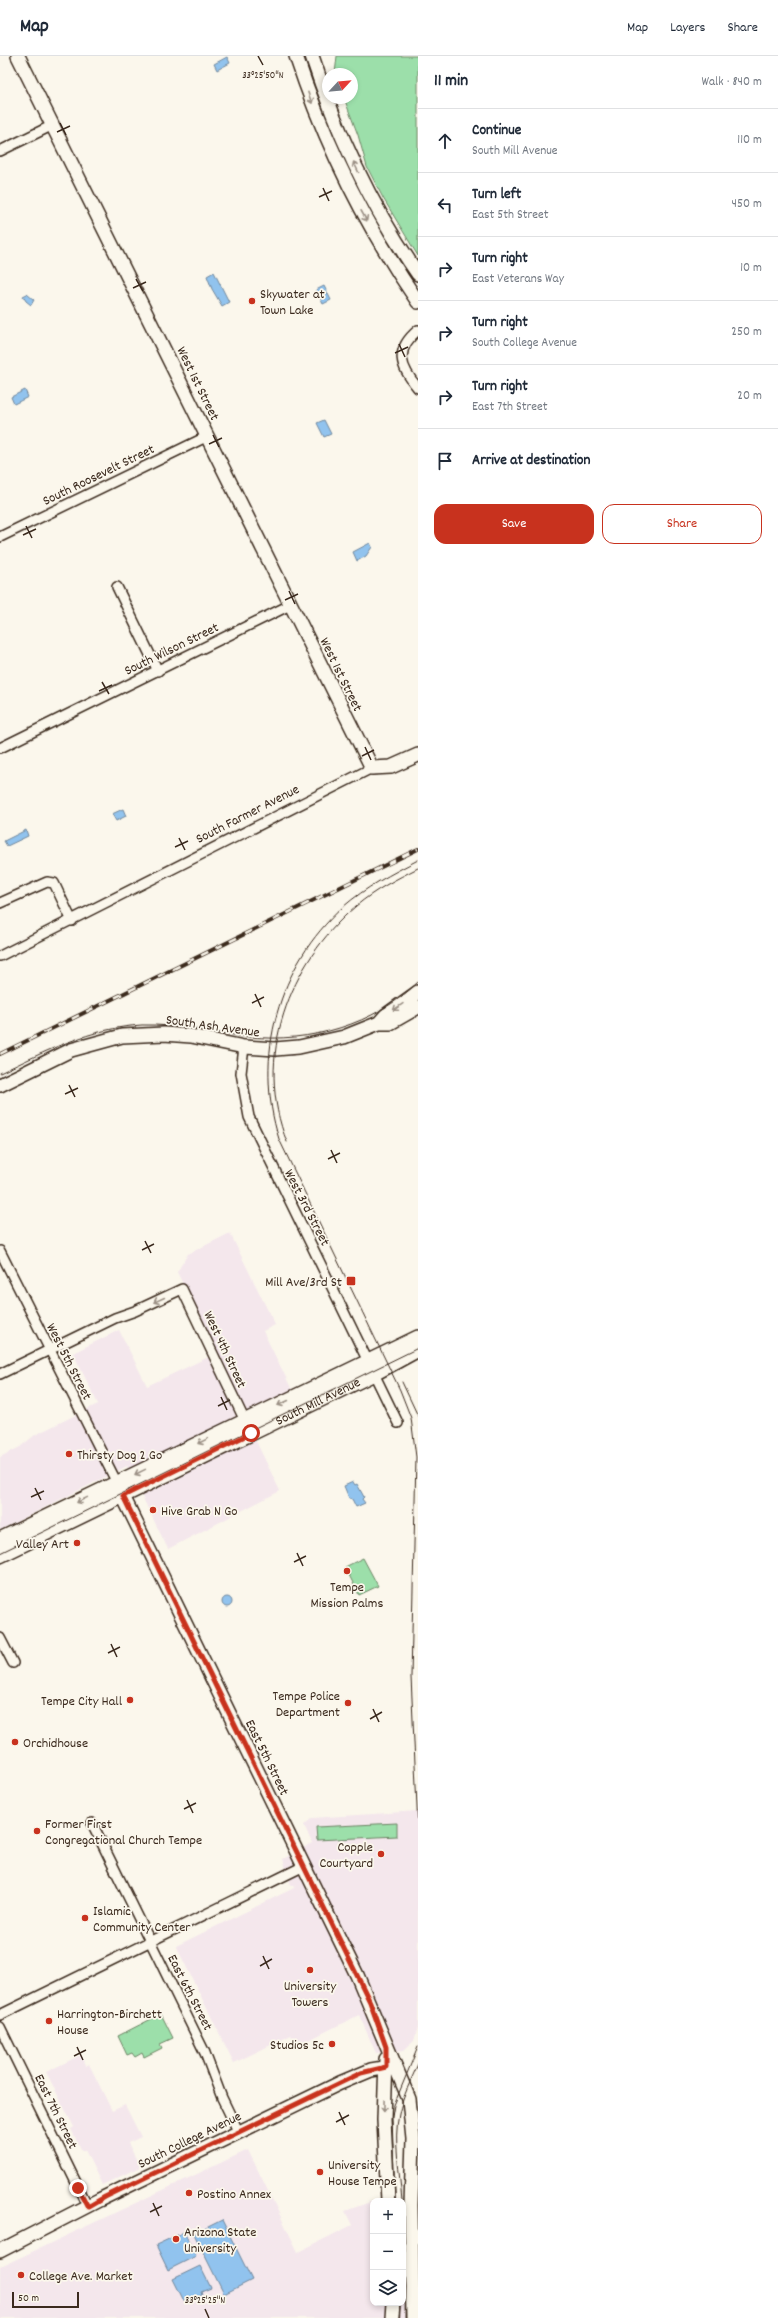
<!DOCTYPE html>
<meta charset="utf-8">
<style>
:root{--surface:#fff;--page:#f2f2f3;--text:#1f2937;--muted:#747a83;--line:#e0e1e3;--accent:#c8321e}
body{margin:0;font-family:Dekko,sans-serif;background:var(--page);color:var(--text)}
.controls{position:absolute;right:12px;bottom:12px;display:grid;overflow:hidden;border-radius:8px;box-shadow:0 2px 6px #0003}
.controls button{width:36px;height:36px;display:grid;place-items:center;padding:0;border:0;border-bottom:1px solid var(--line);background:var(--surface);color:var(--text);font:20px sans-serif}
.compass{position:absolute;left:322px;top:12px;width:36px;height:36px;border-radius:50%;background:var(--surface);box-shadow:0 2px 6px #0003;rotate:64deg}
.scale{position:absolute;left:12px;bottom:10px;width:67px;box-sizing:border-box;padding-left:4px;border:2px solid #3b2a1e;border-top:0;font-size:11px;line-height:14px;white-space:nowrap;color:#3b2a1e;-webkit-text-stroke:3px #fbf7ec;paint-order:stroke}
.stop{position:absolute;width:12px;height:12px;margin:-9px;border:3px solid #c8321e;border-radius:50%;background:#fff}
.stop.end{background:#c8321e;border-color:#fff;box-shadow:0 1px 4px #0008}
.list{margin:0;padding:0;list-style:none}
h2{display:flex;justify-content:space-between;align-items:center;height:52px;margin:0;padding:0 16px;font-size:17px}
h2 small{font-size:13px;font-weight:400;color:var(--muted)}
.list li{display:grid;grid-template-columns:26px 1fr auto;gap:12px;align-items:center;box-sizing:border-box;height:64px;padding:0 16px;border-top:1px solid var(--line)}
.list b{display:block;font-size:15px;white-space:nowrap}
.list p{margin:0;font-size:13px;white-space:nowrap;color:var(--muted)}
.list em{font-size:13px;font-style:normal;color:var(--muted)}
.actions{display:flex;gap:8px;padding:12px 16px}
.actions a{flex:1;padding:9px 0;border:1px solid var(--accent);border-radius:12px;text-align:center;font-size:14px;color:var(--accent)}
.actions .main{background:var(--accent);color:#fff}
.icon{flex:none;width:22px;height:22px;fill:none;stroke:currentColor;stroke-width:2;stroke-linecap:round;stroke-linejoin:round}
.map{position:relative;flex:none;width:418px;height:2262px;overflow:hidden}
header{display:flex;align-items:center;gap:24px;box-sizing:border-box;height:56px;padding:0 20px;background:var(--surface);border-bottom:1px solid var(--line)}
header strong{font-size:19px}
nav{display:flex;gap:22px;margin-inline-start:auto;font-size:14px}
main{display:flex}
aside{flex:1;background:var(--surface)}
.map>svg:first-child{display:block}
.built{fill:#f4e7ec}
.green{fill:#9cdfaa;stroke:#6c8464}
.water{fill:#91c3ee;stroke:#6f869b}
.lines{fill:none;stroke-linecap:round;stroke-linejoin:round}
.street-casing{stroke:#3b2a1e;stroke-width:12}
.secondary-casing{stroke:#3b2a1e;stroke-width:16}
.primary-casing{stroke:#3b2a1e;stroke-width:18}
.street{stroke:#fbf7ec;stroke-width:9}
.secondary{stroke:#fbf7ec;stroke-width:13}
.primary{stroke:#fbf7ec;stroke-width:15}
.tram{stroke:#3b2a1e;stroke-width:1}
.rail-casing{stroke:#3b2a1e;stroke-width:4}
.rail{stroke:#fbf7ec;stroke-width:2.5;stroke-dasharray:8;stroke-linecap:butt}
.oneway{stroke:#9b9085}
.route{stroke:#c8321e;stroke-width:5}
.ticks{fill:none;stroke:#3b2a1e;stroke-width:1.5}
.poi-dot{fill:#c8321e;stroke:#fbf7ec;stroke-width:1.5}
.labels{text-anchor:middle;stroke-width:3.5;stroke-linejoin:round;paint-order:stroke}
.poi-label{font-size:14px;fill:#3b2a1e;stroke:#fbf7ec;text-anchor:start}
.street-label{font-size:14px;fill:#3b2a1e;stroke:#fbf7ec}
.ticks-label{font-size:10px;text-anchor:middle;fill:#3b2a1e;stroke:#fbf7ec;stroke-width:3.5;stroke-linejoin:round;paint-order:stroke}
</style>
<header>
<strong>Map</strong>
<nav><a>Map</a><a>Layers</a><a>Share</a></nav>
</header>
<main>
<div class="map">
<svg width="418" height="2262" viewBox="0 0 418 2262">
<rect width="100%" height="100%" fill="#fbf7ec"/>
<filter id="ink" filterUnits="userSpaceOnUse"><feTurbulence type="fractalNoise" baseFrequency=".025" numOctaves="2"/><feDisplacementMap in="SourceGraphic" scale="8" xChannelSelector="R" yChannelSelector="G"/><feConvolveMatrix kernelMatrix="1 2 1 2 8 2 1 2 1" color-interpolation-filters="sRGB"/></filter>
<g filter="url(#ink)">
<path class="built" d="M230,1177l45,92 -12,6 29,59 -49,24 37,77 -112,58 -41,-83 -127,64v-73l20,-10 15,-12 63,-31 -25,-51 46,-23 28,56 70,-33 -40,-81 11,-18z
M418,1755v216l-4,14 -10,9 -28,3 -17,-38 -62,31 -6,-11 -57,28 -58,-117 120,-59 -5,-2 -8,-26 29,-16 -8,-18 8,-7z
M81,1999l5,11 3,-2 23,47 13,-6 16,32 -13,6 12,24 -38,18 -17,-35 -3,1 -11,-22 3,-2 -28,-55z
M248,2094l50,102 54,-27 -7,-14 28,-10v102h30v-101h15v116h-418v-51z"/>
<path class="green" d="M337,0h81v200l-35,-58 -16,-31 -9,-32 -14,-37h8v-24h-17z
M363,1502l15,28 -19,9 -14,-28z
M397,1767v13l-80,4 -1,-13z
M161,1958l12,24 -13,6 2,4 -18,9 -2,-4 -7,4 -3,-4 -5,2 -9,-19z"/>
<path class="water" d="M227,1l3,6 -13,7 -3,-6z
M214,216l15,30 -7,4 -10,-17 -5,-13z
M324,230l7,14 -8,4 -7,-14z
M27,238l7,6 -3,5 -5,-4 -3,-5z
M25,334l3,7 -14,7 -3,-7z
M324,364l7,14 -7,3 -7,-14z
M370,487l2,4 -6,9 -9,5 -4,-9z
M123,753l3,7 -10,5 -4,-7z
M26,774l2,6 -21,10 -3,-5z
M353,1426l2,3 2,-1 7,13 -2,2 3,4 -9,4 -4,-8 -3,-1 -5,-12z
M222 1546a5 5 0 1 1 10 0a5 5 0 1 1-10 0Z
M222,2164l30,60 -28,14 -30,-60z
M184,2176l12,24 -28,14 -12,-25z
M200,2210l11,22 -10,4 1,3 -17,8 -12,-24z"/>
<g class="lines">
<defs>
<path id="street" d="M0,95l53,-26
M418,274c-24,20 -18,37 0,58
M0,481l208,-101
M117,531l41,84
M0,692l290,-143
M0,847l47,-21 7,1 18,38
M0,900l372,-188
M244,991l-3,26 8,44 149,306
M0,1195l117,232
M0,1318l115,-56 20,-7 47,-22 63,132
M0,1582l13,25
M92,1767l113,230 17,45 17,35
M0,1959l304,-149
M0,1971l88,180"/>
<path id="secondary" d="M18,0l354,712 19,-1 27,-12
M296,0c29,88 69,169 122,246
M312,0c25,77 59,151 106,218
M379,967l7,-8 32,-23
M0,1029l71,-35 51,-14 42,-2 27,2 53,11 31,2 24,-2 45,-10 35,-14h11l28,-16
M118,1430l239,489 52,124 4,40 -2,66 2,113
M386,2003l-2,61 4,81
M0,2195l99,-51 241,-117 31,-13 24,-4
M392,2262l1,-15"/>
<g id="primary">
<path d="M0,1484l418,-202"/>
<path id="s1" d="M0,1499l374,-182 44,-24"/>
</g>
</defs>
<use href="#street" class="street-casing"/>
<use href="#secondary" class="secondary-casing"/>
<use href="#primary" class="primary-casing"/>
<use href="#street" class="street"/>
<use href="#secondary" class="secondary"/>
<use href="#primary" class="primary"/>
<path class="tram" d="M418,804c-27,14 -52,27 -75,47 -65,58 -90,150 -64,232l121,251 11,28 5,39 -5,220 7,152
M0,1017c46,-22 90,-45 142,-48 37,-1 72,8 108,12 59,6 125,-12 168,-55
M287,1086c-34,-84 2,-179 69,-236 19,-16 40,-27 62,-38
M402,1326l16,34
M0,1497l418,-205
M395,2145l-3,-84 2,-12 24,-58
M402,2145c-2,-28 -9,-60 -3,-87 4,-18 12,-34 19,-50
M403,2168l3,63 -1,31
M399,2262l1,-15"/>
<defs>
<path id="rail" d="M0,998l418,-205"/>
</defs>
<use href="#rail" class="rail-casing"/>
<use href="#rail" class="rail"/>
</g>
<defs><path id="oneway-shaft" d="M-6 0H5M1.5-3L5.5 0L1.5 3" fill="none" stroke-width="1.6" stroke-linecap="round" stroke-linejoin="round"/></defs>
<g class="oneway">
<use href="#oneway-shaft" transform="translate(310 42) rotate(70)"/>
<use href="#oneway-shaft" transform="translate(356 111) rotate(-116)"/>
<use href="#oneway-shaft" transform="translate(364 160) rotate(61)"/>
<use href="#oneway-shaft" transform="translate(398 951) rotate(145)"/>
<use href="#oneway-shaft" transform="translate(159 1244) rotate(155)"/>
<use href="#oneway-shaft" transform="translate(283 1347) rotate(155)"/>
<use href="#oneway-shaft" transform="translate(203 1385) rotate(154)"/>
<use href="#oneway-shaft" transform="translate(140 1416) rotate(154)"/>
<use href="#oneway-shaft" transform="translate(82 1444) rotate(154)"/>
<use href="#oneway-shaft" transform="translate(384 2050) rotate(91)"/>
</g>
</g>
<g class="lines" filter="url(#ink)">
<path class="route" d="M78,2132l10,19 17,-10 235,-114 21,-10 25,-6v-20l-16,-45 -247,-506 128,-63"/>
</g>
<path class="ticks" d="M258,0l5,9M60,67l6,12M57,76l13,-6M323,132l6,13M319,141l13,-6M136,223l7,12M133,232l13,-6M399,288l6,13M395,297l13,-6M213,379l6,12M209,388l13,-6M26,470l6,12M23,479l13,-6M289,535l6,13M285,544l13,-6M102,626l7,12M99,635l13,-6M365,691l6,13M362,700l12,-6M179,782l6,12M175,791l13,-6M255,938l6,13M252,947l12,-6M69,1029l6,12M65,1038l13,-6M331,1094l6,13M328,1103l12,-6M145,1185l6,12M142,1194l12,-6M221,1341l6,13M218,1350l12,-6M35,1432l6,12M31,1441l13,-6M297,1497l6,13M294,1506l12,-6M111,1588l6,13M108,1597l12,-6M373,1653l6,13M370,1663l12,-7M187,1744l6,13M184,1753l12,-6M263,1900l6,13M260,1910l12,-7M77,1991l6,13M74,2000l12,-6M339,2056l6,13M336,2066l13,-7M153,2147l6,13M150,2156l12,-6M205,2253l4,9"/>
<g class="poi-dot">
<circle cx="252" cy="245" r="4"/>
<rect x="346" y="1220" width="10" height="10" rx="2"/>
<circle cx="69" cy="1398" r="4"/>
<circle cx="153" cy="1454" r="4"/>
<circle cx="77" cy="1487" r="4"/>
<circle cx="347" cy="1515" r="4"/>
<circle cx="130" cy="1644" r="4"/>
<circle cx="348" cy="1647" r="4"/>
<circle cx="15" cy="1686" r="4"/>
<circle cx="37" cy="1775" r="4"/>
<circle cx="381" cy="1798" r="4"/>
<circle cx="85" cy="1862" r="4"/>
<circle cx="310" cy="1914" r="4"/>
<circle cx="49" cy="1965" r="4"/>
<circle cx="332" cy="1988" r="4"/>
<circle cx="320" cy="2116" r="4"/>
<circle cx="189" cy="2137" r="4"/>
<circle cx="176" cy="2183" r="4"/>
<circle cx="21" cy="2219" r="4"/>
</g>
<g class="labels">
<g class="poi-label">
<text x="260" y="242">Skywater at<tspan x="260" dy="16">Town Lake</tspan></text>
<text x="342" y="1230" text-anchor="end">Mill Ave/3rd St</text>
<text x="77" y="1403">Thirsty Dog 2 Go</text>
<text x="161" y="1459">Hive Grab N Go</text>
<text x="69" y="1492" text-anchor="end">Valley Art</text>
<text x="347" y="1535" text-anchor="middle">Tempe<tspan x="347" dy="16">Mission Palms</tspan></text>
<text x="340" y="1644" text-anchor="end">Tempe Police<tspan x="340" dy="16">Department</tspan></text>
<text x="122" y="1649" text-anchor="end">Tempe City Hall</text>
<text x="23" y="1691">Orchidhouse</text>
<text x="45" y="1772">Former First<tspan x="45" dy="16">Congregational Church Tempe</tspan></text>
<text x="373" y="1795" text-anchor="end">Copple<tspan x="373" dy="16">Courtyard</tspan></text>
<text x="93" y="1859">Islamic<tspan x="93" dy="16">Community Center</tspan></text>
<text x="310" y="1934" text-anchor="middle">University<tspan x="310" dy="16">Towers</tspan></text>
<text x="57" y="1962">Harrington-Birchett<tspan x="57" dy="16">House</tspan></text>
<text x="324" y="1993" text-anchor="end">Studios 5c</text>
<text x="328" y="2113">University<tspan x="328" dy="16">House Tempe</tspan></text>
<text x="197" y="2142">Postino Annex</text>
<text x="184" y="2180">Arizona State<tspan x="184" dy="16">University</tspan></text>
<text x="29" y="2224">College Ave. Market</text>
</g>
<g class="street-label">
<text transform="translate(199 327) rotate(64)" y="5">West 1st Street</text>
<text transform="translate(98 418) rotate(-26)" y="5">South Roosevelt Street</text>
<text transform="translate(171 592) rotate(-26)" y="5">South Wilson Street</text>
<text transform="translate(342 618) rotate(64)" y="5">West 1st Street</text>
<text transform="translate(247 757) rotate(-27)" y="5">South Farmer Avenue</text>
<text transform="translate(213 969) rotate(8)" y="5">South Ash Avenue</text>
<text transform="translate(308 1151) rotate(63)" y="5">West 3rd Street</text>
<text transform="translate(226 1293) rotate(65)" y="5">West 4th Street</text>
<text transform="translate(70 1305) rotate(63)" y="5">West 5th Street</text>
<text dy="5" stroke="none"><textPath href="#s1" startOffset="353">South Mill Avenue</textPath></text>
<text transform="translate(268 1701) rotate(64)" y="5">East 5th Street</text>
<text transform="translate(191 1936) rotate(63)" y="5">East 6th Street</text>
<text transform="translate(57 2055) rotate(64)" y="5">East 7th Street</text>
<text transform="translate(189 2083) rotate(-26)" y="5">South College Avenue</text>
</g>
</g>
<g class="ticks-label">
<text x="263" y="22">33°25'50"N</text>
<text x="205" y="2247">33°25'25"N</text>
</g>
</svg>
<div class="controls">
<button>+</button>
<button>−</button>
<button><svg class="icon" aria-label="layers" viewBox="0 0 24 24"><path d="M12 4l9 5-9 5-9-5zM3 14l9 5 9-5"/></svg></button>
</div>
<svg class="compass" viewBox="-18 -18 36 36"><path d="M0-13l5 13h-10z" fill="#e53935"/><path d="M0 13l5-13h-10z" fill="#747a83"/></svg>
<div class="scale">50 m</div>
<div class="stop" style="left:251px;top:1377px"></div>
<div class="stop end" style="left:78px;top:2132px"></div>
</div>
<aside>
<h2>11 min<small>Walk · 840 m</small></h2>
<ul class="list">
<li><svg class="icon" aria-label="ahead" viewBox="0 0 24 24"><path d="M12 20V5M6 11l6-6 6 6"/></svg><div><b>Continue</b><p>South Mill Avenue</p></div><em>110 m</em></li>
<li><svg class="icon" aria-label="left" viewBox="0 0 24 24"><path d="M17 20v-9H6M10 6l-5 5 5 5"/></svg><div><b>Turn left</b><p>East 5th Street</p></div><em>450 m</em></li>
<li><svg class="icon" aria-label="right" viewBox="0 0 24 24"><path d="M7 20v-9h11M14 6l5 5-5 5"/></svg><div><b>Turn right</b><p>East Veterans Way</p></div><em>10 m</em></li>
<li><svg class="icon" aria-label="right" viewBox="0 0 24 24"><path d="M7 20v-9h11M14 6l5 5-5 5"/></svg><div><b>Turn right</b><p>South College Avenue</p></div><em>250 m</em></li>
<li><svg class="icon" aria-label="right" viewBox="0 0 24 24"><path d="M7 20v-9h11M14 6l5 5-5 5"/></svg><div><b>Turn right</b><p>East 7th Street</p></div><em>20 m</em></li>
<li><svg class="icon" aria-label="arrive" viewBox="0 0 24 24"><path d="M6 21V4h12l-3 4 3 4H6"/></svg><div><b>Arrive at destination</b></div></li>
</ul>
<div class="actions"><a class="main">Save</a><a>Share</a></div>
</aside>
</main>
